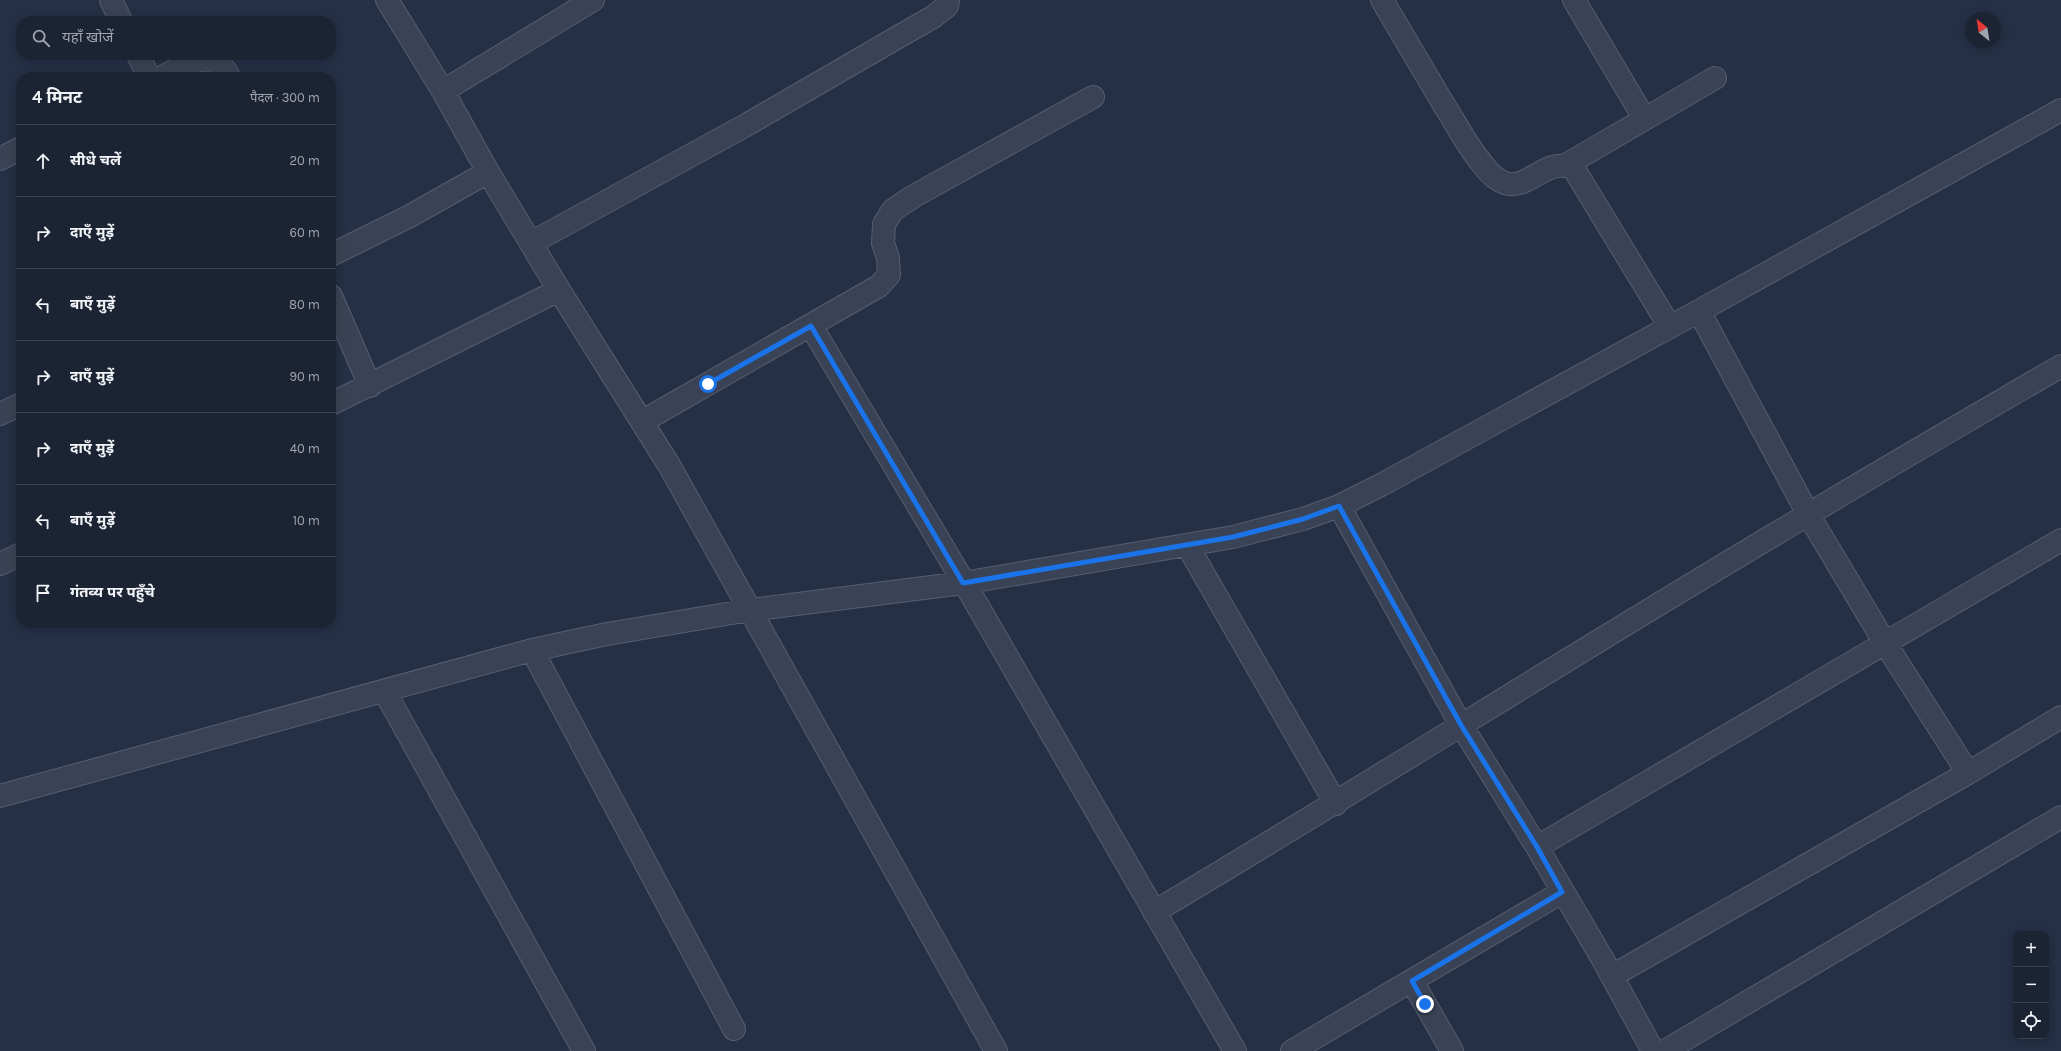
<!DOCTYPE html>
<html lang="hi">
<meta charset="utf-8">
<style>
:root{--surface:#1c2434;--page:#252c3c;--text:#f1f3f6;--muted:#a0a4ac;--line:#3a414f}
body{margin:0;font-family:Karla,"Noto Sans Devanagari",sans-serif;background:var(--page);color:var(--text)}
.controls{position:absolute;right:12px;bottom:12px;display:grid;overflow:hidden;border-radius:8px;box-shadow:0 2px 10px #0003}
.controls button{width:36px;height:36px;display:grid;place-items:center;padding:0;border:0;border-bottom:1px solid var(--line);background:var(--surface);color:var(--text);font:20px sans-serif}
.compass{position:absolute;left:1965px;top:12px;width:36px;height:36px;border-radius:50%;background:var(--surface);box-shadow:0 2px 10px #0003;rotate:330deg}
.stop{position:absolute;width:12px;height:12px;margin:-9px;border:3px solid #1a73e8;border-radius:50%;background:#fff}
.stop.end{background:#1a73e8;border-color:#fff;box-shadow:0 1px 4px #0008}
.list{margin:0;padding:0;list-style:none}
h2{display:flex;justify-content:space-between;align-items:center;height:52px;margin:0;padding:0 16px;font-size:17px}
h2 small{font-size:13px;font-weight:400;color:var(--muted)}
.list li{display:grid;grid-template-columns:26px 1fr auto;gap:12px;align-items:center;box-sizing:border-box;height:72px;padding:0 16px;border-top:1px solid var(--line)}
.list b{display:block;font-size:15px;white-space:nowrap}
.list em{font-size:13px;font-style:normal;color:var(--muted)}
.icon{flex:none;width:22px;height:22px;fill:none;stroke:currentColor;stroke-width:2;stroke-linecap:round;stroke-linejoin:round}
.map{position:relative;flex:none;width:2061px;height:1051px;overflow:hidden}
.search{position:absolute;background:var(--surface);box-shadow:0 2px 10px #0003;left:16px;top:16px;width:320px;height:44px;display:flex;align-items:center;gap:10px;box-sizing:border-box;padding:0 14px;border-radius:16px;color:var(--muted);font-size:15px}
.panel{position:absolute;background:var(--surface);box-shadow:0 2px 10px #0003;left:16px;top:72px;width:320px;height:556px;border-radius:16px}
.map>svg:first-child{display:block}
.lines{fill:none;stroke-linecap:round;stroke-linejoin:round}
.minor-casing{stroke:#565e6f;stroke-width:24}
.minor{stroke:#3a4355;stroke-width:22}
.route{stroke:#1a73e8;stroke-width:5}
</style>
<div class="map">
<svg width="2061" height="1051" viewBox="0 0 2061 1051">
<rect width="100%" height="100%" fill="#253046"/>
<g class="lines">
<defs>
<path id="minor" d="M111,0l10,21
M387,0l56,91 45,81 71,118 110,175 327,586
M1382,0c21,35 41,70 62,105 13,20 24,43 40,61 5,7 13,14 21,17 24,8 42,-28 69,-14l96,158
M1574,0l70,118
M138,55l11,22
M162,77c22,-11 51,-33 67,0
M443,91l150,-91
M0,159l21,-11
M1566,165l149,-87
M531,243l217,-119 150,-87 35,-20 14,-11 1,-6
M331,255l79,-39 78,-44
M331,296l39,90
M1699,311l109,203 77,129 83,130
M811,326l161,270 263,455
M331,404l228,-114
M0,414l21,-10
M643,421l236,-135 10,-11 -1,-17 -5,-15 1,-19 9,-14 21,-14 179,-99
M1339,506l122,219 76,122 65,111 51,93
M1187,545l149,259
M0,564l21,-10
M532,650l202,379
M385,692l199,359
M0,796l532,-146 75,-16 143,-24 213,-27 270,-46 70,-18 36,-13 42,-21 318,-174 362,-201
M1537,847l524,-307
M1154,912c220,-131 435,-268 655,-398 83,-50 168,-99 252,-148
M1612,976l356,-203 93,-56
M1412,981l40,70
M1292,1051l270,-159
M1665,1051l396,-234"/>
</defs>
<use href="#minor" class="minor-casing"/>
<use href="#minor" class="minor"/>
</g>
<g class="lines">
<path class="route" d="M708,384l103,-58 152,257 270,-46 70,-18 36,-13 122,219 76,122 25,45 -150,89 13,23"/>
</g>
</svg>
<div class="controls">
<button>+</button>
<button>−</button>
<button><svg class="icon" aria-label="locate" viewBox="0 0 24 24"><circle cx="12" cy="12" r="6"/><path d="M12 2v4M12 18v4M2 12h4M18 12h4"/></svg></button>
</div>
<svg class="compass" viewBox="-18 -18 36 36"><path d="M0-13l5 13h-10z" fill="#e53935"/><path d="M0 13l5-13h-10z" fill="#a0a4ac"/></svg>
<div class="stop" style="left:708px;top:384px"></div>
<div class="stop end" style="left:1425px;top:1004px"></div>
<div class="search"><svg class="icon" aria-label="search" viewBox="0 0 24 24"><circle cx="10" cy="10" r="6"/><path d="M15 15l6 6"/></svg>यहाँ खोजें</div>
<section class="panel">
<h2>4 मिनट<small>पैदल · 300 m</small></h2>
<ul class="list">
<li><svg class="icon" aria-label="ahead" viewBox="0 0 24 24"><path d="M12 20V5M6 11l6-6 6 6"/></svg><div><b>सीधे चलें</b></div><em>20 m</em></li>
<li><svg class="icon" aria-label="right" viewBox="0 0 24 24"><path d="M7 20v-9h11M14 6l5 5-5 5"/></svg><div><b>दाएँ मुड़ें</b></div><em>60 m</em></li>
<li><svg class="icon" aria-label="left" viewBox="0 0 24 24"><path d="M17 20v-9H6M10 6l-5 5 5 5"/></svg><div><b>बाएँ मुड़ें</b></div><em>80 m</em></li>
<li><svg class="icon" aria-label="right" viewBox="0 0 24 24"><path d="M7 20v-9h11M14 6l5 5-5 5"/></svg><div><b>दाएँ मुड़ें</b></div><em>90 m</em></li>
<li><svg class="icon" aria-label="right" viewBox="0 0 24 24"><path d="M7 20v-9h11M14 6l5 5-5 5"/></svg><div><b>दाएँ मुड़ें</b></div><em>40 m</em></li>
<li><svg class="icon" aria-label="left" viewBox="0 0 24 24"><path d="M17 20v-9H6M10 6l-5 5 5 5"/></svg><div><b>बाएँ मुड़ें</b></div><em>10 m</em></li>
<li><svg class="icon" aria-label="arrive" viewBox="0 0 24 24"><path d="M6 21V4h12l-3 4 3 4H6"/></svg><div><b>गंतव्य पर पहुँचे</b></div></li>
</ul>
</section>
</div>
